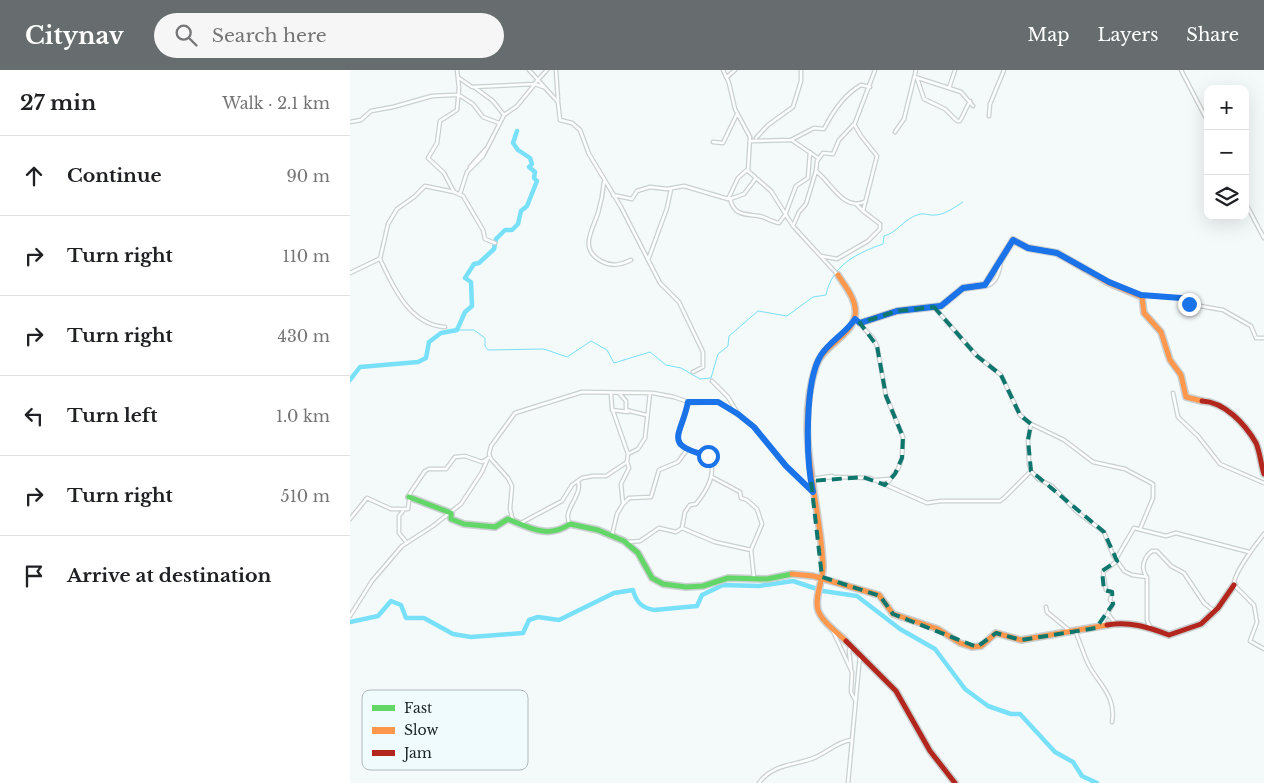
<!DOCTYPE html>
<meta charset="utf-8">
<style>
:root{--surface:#fff;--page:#f6f6f6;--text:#202124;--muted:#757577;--line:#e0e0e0;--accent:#676d6e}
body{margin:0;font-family:"Libre Baskerville",serif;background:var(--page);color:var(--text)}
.controls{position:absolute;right:15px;top:15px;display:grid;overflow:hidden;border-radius:10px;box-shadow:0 5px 20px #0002}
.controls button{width:45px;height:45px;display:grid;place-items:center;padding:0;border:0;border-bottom:1px solid var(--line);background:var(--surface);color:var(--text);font:25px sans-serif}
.stop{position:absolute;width:15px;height:15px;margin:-11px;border:4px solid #1a73e8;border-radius:50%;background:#fff}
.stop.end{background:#1a73e8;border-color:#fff;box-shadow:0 1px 5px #0008}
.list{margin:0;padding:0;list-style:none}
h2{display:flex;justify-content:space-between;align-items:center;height:65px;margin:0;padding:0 20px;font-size:21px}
h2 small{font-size:16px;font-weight:400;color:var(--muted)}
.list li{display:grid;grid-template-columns:32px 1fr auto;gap:15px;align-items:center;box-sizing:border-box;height:80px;padding:0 20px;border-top:1px solid var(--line)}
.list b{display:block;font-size:19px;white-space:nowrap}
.list em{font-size:16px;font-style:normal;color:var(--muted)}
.icon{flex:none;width:28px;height:28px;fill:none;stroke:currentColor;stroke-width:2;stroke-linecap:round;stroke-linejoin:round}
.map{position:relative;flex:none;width:914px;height:713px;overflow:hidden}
header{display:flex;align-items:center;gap:30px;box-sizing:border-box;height:70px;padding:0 25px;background:var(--accent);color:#fff}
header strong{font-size:24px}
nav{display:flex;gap:28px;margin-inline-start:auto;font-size:18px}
.search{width:350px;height:45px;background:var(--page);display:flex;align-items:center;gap:12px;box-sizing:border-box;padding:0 18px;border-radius:28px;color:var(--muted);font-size:19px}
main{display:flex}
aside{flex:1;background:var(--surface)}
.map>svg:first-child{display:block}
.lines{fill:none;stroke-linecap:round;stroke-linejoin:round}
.stream{stroke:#78e0f8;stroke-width:1}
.river{stroke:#78e0f8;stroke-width:4.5}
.street-casing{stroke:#cacfd0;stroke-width:5}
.fast-casing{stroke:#cacfd0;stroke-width:8}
.slow-casing{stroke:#cacfd0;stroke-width:8}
.jam-casing{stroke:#cacfd0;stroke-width:8}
.street{stroke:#fdfefe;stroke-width:2.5}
.fast{stroke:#63d668;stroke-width:5}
.slow{stroke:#ff974d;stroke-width:5}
.jam{stroke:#b3261e;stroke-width:5}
.route{stroke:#1a73e8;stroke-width:6}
.marked{fill:none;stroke:#0f766e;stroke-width:4;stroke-dasharray:10 6;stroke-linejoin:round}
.key{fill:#f0fbfe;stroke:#b0babc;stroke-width:1}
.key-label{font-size:14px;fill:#1b2223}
</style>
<header>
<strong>Citynav</strong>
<div class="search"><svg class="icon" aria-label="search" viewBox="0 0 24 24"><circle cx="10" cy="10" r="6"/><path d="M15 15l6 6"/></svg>Search here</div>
<nav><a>Map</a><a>Layers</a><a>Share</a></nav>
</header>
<main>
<aside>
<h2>27 min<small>Walk · 2.1 km</small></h2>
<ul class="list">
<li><svg class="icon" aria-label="ahead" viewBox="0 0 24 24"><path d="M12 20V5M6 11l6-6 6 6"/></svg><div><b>Continue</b></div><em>90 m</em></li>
<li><svg class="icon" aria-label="right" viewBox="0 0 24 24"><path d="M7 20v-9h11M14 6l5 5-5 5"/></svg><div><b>Turn right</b></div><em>110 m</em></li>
<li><svg class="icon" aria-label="right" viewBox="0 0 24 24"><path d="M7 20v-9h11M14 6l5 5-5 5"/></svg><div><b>Turn right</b></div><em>430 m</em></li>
<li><svg class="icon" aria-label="left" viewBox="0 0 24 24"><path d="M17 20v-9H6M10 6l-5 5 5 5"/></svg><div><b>Turn left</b></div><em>1.0 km</em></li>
<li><svg class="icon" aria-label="right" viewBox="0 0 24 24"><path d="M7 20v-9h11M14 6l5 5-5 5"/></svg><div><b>Turn right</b></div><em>510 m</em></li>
<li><svg class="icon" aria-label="arrive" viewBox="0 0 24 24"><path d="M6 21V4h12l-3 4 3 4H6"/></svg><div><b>Arrive at destination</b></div></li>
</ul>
</aside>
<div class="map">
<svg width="914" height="713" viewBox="0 0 914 713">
<rect width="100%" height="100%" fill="#f4f9fa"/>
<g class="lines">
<path class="stream" d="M107,260h17l11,8v8l3,4 56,-1 23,8 24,-16 16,9 7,13 36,-11 16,13 15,3 19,11 11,-1 7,-24 10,-8 1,-10 29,-25 29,5 26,-19 13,-2c6,-30 31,-42 57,-51l1,-8c13,-3 20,-18 36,-22 5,-1 10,2 16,1 10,-1 19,-8 27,-13"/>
<path class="river" d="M0,310l10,-13 58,-5 8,-4 3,-16 12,-9 16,-3 8,-18 7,-6 -1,-24 -6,-4 9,-14 5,-1 15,-14 2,-10 9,-9h7l6,-6 3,-13 6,-5 10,-25 -3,-3 1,-6 -6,-5 3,-3 -2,-6 -12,-8 -5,-7 4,-12
M0,552l28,-6 13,-15 10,4 5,13h18l29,16 18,3 52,-4 6,-13 9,-3 21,3 55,-27 19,-3c3,12 9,18 21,20l43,-4 5,-11 21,-10 36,1 34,-5 30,10 34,5 43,33 35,20 30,40 23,17 23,8h9l35,38 18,10 9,14 15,7"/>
<defs>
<path id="street" d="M179,0l29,32 2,18 12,3 8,7 9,24 32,53 39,76 19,19 24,50v15l-10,5
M206,0l2,30
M373,0l6,13 6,26 15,28 -2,34 23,20 22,35 45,49
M831,0l27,52
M377,7l8,-7
M565,7l46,15 12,14
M109,8l13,9 63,-3
M567,8l7,21 21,10 12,12h3l10,-20
M184,14l13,-14
M124,17l19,14 11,14
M599,18l6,-18
M639,46l1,-12 14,-34
M0,52l11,-2 10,-9 22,-4 39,-11 21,-1h6l14,9 10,13 16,6
M545,62l9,-13 12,-49
M406,68l12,-13 25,-18 8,-26v-11
M401,71l40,-1 23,-12 10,1c8,-16 21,-35 37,-44l9,2
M443,71l25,17
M363,72l10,1 14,-29
M120,97l16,-18
M466,101c15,11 28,42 50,30
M254,112c-1,10 -3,21 -6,31 -6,18 -19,36 3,48 11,6 19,4 30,-1
M104,122l-10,-19 -16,-15 9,-15 3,-22 17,-11 2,-22 -2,-18
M110,124l7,-22 16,-16 21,-41 13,-9 18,-22 8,3
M263,125l19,4 5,-8 13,-4 17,2 17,-3 44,13 10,-21 10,-9
M380,128c4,21 20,15 33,19 5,2 10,5 16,6l6,-8 11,-29 12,-8 2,-26
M380,129l14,-5 12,-16
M895,132l19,36
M506,134l8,8
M443,156l6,-14 7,-8 10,-33 1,-10 6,-8 10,1 6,-14 16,-17 20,-53
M471,186l16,3 31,-18 12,-12v-5l-17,-13 14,-55 -16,-20 -7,-12
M298,190l19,-52 4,-19
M0,203l29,-14
M634,216c12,0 16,-15 17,-25
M791,225l41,3 7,6 34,6 28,16 5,12h8
M584,237l43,49 24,19 19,40 11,9 33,16 29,22 32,7 28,15v14l-13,31
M505,249l18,19 4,8 9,50 17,41 -1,21 -4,11 -12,16
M95,257c-35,-2 -52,-40 -65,-68l8,-35 9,-15 17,-12 11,-11 29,6 9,4 20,34 2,9 10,4
M362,311l16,16 9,15
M269,323l7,8v9l20,5
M823,323l5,24 20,19 22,28 44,19
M261,324l1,14 16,46
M262,340l16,2
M681,354l-3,16 1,24 2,7 7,8 14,7 25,26 27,20 9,23 11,16 8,4 15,2v43l3,7
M362,407l28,15 1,6 6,2 10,9 5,15 -11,26 3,28
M468,408l14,-2
M526,410l14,-1
M461,411l6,-3 18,-1 35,1 57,25 14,-2h59l4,-3 27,-27
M273,434l6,-6 22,-1 8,-27 19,-8 8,-11
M53,441l-4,5v17l8,10
M0,449l17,-21 24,11h17l2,-16 15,-22 4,-2h17l9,-12 10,-1 17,6 5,-3
M163,451l-3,-12 2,-23 -4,-8 -17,-19 -2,-5 2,-8 24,-33 67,-21 71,1 21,4 17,6 29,-1 34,25 32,39 26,25
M169,454l43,-23 10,-16 10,-7 11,-2h13l21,-14 1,-8 10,-5 7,-11 5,-45
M220,454c-9,-14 13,-27 8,-43
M332,458l3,-16 5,-7 6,-1c11,-14 22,-31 12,-48 -46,-12 -27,-19 -20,-53
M914,464c-8,10 -31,40 -30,51l20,20 3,17 -7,19 14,8
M262,465l5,-21 6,-10 -2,-20 8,-16 -2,-6
M278,472l12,-1 19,-13 17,4 6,-4 33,14 36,8
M766,489l18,-31 32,8 10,-3 73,19
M796,506c-6,-9 -1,-20 6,-25h5l14,15 13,7 20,30 10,8
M696,537l1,5 23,19
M758,544l7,9
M0,546l22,-35 30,-35 31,-20 28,-22 21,-32 6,-14
M751,556l12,-22 -3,-4 2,-8 -6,-2 -3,-18 14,-11
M481,557l21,45 -1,20 4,8
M725,561c6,12 9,27 16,38 11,18 25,29 21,53
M501,575l-2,6 2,17
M409,713c14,-20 37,-17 57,-26 13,-6 21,-15 35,-17
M498,713l12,-128"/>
<path id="fast" d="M59,427l42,16v6l13,5 31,3 13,-8c22,9 40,20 62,5l28,6 26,11 14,12 14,25 11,6 23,3 17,-1 25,-8 39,1 25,-5"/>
<path id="slow" d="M735,199l24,14 33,14 2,16 17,19 9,28 11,15 5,22 16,4
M488,205c7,11 20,26 17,41 -4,21 -32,29 -39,50 -22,67 4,132 7,199 1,15 -9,30 -5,45 4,12 19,22 28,31
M442,504l21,2 66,19 14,19 45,15 22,14 12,4 9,-1 15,-13 25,7 86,-15"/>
<path id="jam" d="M510,253l37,-12 44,-5 22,-18 22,-3 28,-45 15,8 29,5 28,16
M852,331c23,1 43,23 54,42 4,9 5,22 8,31
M757,555c22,-4 41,2 62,10l32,-11 17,-16 16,-23
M496,571l50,50 34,60 25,32"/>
</defs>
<use href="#street" class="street-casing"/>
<use href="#fast" class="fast-casing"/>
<use href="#slow" class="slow-casing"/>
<use href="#jam" class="jam-casing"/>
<use href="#street" class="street"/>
<use href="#fast" class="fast"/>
<use href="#slow" class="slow"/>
<use href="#jam" class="jam"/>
</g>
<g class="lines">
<path class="route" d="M358,386c-46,-12 -27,-19 -20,-54h30l20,12 16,13 32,39 27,26c-7,-31 -9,-110 8,-137 9,-14 25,-22 34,-36l5,4 37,-12 44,-5 22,-18 22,-3 28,-45 15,8 29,5 52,29 32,13 40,3 8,6"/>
</g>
<path class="marked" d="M584,237l43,49 24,19 19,40 11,9 -3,16 3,31 73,61 13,29 -15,10 2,19 8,2 1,12 -17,24 -75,12 -25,-7 -19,14 -84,-33 -13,-18 -58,-19 -11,-96 52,-4 22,8 10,-11 7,-16 1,-21 -17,-41 -9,-50 -17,-23 37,-12z"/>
<rect x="12" y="620" width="166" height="80" rx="8" class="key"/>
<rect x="22" y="635" width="23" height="6" fill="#63d668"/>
<rect x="22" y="657" width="23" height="7" fill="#ff974d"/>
<rect x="22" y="680" width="23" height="6" fill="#b3261e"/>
<g class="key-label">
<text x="54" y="643">Fast</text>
<text x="54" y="665">Slow</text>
<text x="54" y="688">Jam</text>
</g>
</svg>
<div class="controls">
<button>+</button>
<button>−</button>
<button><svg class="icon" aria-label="layers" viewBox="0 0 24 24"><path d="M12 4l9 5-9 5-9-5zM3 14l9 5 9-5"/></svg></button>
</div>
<div class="stop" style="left:358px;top:386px"></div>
<div class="stop end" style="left:839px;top:234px"></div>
</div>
</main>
